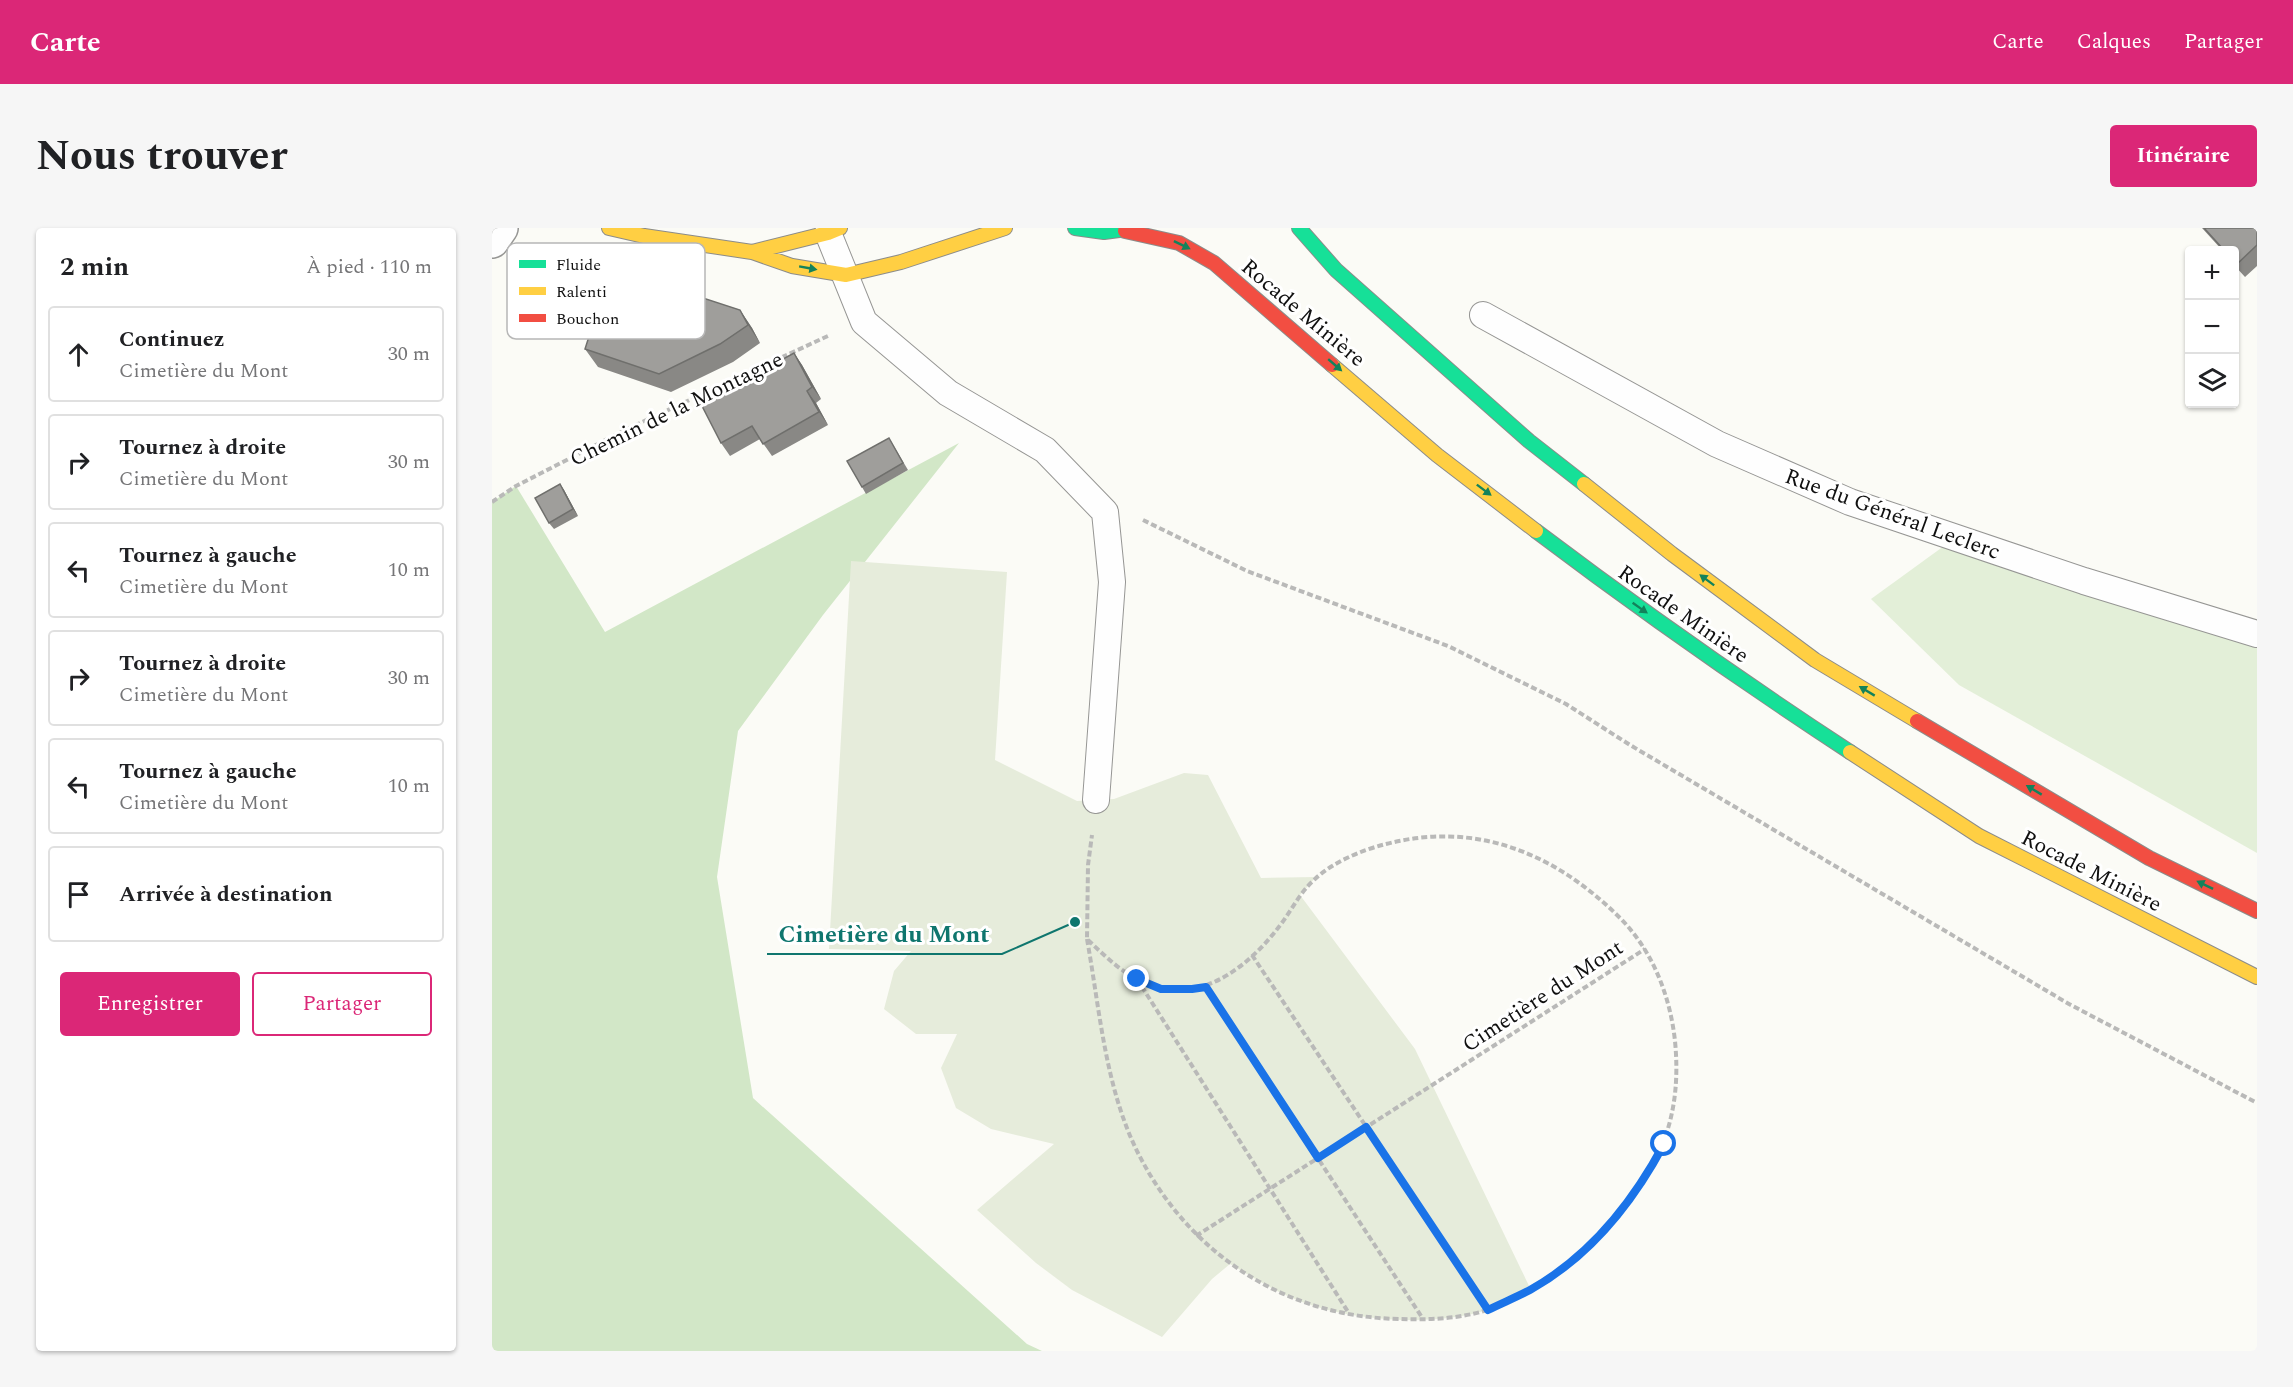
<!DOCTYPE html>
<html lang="fr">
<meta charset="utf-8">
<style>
:root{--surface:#fff;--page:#f6f6f6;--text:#202124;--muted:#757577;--line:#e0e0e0;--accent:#db2777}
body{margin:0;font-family:Spectral,serif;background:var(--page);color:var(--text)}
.controls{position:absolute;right:18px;top:18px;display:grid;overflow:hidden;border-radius:6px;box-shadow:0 2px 4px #0004}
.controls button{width:54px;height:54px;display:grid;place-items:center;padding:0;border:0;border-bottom:2px solid var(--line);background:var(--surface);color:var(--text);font:30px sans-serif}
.stop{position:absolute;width:18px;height:18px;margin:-14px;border:4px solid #1a73e8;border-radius:50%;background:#fff}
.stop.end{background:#1a73e8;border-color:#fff;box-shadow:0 2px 6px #0008}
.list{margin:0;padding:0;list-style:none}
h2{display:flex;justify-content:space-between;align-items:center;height:78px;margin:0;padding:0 24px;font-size:26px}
h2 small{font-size:20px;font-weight:400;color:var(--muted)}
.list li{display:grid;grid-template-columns:39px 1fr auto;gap:18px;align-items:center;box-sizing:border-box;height:96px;margin:0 12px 12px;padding:0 12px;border:2px solid var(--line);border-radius:6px}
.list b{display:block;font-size:22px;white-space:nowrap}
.list p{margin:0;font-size:20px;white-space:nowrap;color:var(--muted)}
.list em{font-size:20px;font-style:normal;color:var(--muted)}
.actions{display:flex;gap:12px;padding:18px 24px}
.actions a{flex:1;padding:14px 0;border:2px solid var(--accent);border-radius:6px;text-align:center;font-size:21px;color:var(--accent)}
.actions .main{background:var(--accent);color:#fff}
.icon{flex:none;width:33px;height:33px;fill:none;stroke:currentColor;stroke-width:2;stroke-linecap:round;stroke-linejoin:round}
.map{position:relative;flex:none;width:1765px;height:1123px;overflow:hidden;border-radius:6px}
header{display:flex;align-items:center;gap:36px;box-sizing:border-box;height:84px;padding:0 30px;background:var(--accent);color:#fff}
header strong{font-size:28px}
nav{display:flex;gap:33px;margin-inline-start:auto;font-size:21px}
.intro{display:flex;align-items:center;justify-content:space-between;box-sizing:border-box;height:144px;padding:0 36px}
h1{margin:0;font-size:42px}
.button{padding:15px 27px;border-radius:6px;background:var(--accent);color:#fff;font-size:21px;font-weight:700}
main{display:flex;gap:36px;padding:0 36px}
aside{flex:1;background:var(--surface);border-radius:6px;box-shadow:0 2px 4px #0004}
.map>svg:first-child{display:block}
.green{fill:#e3efd8}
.forest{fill:#d2e7c7}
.cemetery{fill:#e6ecdb}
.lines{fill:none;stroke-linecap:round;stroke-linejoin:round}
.lane-casing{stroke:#969694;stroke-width:28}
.street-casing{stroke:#969694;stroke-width:36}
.fast-casing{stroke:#8c8c8a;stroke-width:16}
.slow-casing{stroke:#8c8c8a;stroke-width:16}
.jam-casing{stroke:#8c8c8a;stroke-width:16}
.path{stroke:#b9b9b8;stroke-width:4;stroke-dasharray:6 3;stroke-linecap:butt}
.lane{stroke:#fefefe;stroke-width:26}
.street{stroke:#fefefe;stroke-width:33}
.fast{stroke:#16e098;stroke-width:14}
.slow{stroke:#ffcf43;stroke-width:14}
.jam{stroke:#f24e42;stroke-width:14}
.wall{fill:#898885}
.shaded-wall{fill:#6f6f6c}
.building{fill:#9f9e9b;stroke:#6f6f6c;stroke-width:1.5}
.oneway{fill:#13825b}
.route{stroke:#1a73e8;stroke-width:8}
.labels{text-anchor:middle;stroke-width:6;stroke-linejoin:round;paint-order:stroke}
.street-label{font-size:22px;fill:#101010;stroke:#fff}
.key{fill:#fff;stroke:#b7b7b7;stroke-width:1.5}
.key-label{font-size:16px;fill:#101010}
.leader{fill:none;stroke:#0f766e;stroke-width:2}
.callout-dot{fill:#0f766e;stroke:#fff;stroke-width:2}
.callout-label{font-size:24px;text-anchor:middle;font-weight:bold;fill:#0f766e;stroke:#fff;stroke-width:6;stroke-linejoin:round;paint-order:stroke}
</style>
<header>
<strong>Carte</strong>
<nav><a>Carte</a><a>Calques</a><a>Partager</a></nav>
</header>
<div class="intro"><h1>Nous trouver</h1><a class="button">Itinéraire</a></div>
<main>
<aside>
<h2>2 min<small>À pied · 110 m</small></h2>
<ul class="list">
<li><svg class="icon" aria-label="ahead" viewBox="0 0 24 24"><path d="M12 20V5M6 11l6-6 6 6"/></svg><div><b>Continuez</b><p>Cimetière du Mont</p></div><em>30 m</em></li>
<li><svg class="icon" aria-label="right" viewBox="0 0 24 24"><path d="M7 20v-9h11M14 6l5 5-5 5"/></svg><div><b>Tournez à droite</b><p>Cimetière du Mont</p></div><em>30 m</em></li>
<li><svg class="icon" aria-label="left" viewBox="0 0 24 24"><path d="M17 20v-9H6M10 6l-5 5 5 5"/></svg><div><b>Tournez à gauche</b><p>Cimetière du Mont</p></div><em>10 m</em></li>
<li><svg class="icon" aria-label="right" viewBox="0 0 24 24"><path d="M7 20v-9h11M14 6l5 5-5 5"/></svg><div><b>Tournez à droite</b><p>Cimetière du Mont</p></div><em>30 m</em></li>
<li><svg class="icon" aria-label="left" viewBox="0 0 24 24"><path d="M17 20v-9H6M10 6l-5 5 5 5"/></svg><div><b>Tournez à gauche</b><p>Cimetière du Mont</p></div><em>10 m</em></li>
<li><svg class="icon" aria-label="arrive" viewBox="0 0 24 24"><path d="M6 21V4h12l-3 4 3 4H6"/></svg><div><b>Arrivée à destination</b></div></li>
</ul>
<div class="actions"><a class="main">Enregistrer</a><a>Partager</a></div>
</aside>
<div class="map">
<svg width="1765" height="1123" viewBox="0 0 1765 1123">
<rect width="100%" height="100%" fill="#fbfbf6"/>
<path class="green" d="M1463,310l302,96v219l-298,-168 -88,-86z"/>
<path class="forest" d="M467,215l-136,172 -85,116 -21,146 36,221 274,246 15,7h-550v-849l24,-16 89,146z"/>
<path class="cemetery" d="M359,333l156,11 -12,188 82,41 37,-2 70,-26 24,2 53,103 55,-1 -16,18 115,154 116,241c-14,6 -28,14 -42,19 -52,19 -144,12 -194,-10 -23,-9 -44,-23 -65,-35l-18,15 -50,58 -90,-47 -36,-27 -59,-53 77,-66 -63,-15 -35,-21 -15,-40 16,-34h-41l-32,-25 10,-38 17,-20 -82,-2z"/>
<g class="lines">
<defs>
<path id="lane" d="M336,5l36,89 84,71 97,57 60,62 7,70 -16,218
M991,87l234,129 133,58 234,79 173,53"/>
<path id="street" d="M0,13l9,-13"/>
<path id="fast" d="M583,0l29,4 30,-4
M807,0l37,42 193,171 55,43
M1044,303c102,77 207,151 314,221"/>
<path id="slow" d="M117,0l35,8 108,16 40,14 54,9 55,-13 104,-34
M260,24l76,-19 12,-5
M840,137l105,90 99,76
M1092,256l88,70 143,106 102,61
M1358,524l129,84 278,141"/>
<path id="jam" d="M633,3l54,12 35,20 118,102
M1425,493l232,137 108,53"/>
</defs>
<use href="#lane" class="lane-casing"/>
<use href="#street" class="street-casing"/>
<use href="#fast" class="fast-casing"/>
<use href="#slow" class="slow-casing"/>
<use href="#jam" class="jam-casing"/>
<path class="path" d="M0,274l24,-16 111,-57 203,-94
M651,292l104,51 201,75 118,58 64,41 439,259 188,99
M595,711c13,72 18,148 51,214 51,101 147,164 261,166 29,1 60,0 88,-9 50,-17 92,-52 127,-91 48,-54 68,-105 61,-178 -5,-46 -23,-92 -57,-125 -65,-64 -143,-95 -232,-72 -24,6 -53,18 -71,35 -16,14 -24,33 -37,49 -27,35 -71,72 -119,60 -29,-7 -51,-29 -72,-49l1,-74 4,-30
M760,727l236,355
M645,751l213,336
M714,759l217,332
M704,1008l449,-287"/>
<use href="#lane" class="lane"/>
<use href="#street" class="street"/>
<use href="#fast" class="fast"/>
<use href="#slow" class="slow"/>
<use href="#jam" class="jam"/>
</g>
<path class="wall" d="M1710,0h55v38l-12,11 -10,-11v-16h-13z
M248,82l12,18 8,15 -27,19 -62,30 -73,-25 -13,-18z
M302,125l8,12 19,34 -5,4 12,22 -56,31 -12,-17 -30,17 -9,-13z
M397,210l19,32 -42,24 -4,-7z
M68,256l4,6 14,26 -24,13 -5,-6z"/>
<path class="shaded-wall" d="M248,82l12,18 8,15 -12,-18z
M302,125l8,12 19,34 -9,-12z
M315,163l9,12 12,22 -9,-13z
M68,256l4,6 14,26 -5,-7z"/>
<path class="building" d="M1712,0h53v17l-21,20 -1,-2v-13h-11z
M119,40l129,42 8,15 -28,19 -61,30 -74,-25z
M302,125l18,34 -5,4 12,21 -56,32 -11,-18 -31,17 -20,-39z
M397,210l14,25 -41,24 -15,-26z
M68,256l13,25 -24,14 -14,-25z"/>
<defs><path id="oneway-solid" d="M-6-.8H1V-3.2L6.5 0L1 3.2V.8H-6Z" transform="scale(1.5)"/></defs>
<g class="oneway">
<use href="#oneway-solid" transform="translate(690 17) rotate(26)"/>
<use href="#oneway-solid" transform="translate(316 40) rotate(10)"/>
<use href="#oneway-solid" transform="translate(843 137) rotate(41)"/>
<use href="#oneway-solid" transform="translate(992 262) rotate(37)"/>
<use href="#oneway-solid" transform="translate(1215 352) rotate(-143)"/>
<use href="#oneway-solid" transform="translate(1148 380) rotate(35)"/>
<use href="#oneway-solid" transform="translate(1375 463) rotate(-149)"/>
<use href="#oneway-solid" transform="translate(1542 562) rotate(-149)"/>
<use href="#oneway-solid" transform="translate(1713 657) rotate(-154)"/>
</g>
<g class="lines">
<path class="route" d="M645,751l24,10h31l14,-2 112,171 48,-31 122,183c14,-7 29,-13 42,-20 59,-33 103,-88 134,-146"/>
</g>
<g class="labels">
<g class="street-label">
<text transform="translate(812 84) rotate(40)" y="8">Rocade Minière</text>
<text transform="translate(184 180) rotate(-26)" y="8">Chemin de la Montagne</text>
<text transform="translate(1401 285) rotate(20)" y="8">Rue du Général Leclerc</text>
<text transform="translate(1192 385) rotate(35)" y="8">Rocade Minière</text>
<text transform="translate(1600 642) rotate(27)" y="8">Rocade Minière</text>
<text transform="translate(1050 767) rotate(-33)" y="8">Cimetière du Mont</text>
</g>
</g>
<rect x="15" y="15" width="198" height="96" rx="9" class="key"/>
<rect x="27" y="32" width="27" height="8" fill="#16e098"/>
<rect x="27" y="59" width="27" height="8" fill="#ffcf43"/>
<rect x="27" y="86" width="27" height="8" fill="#f24e42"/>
<g class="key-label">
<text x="64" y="42">Fluide</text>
<text x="64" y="69">Ralenti</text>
<text x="64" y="96">Bouchon</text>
</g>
<path class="leader" d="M583 694L510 726H275"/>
<circle class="callout-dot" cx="583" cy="694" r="6"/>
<g class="callout-label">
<text x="392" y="714">Cimetière du Mont</text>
</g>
</svg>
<div class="controls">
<button>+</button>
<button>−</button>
<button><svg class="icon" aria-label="layers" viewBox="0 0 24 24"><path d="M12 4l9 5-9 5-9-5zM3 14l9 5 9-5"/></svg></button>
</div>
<div class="stop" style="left:1172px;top:916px"></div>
<div class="stop end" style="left:645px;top:751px"></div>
</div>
</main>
